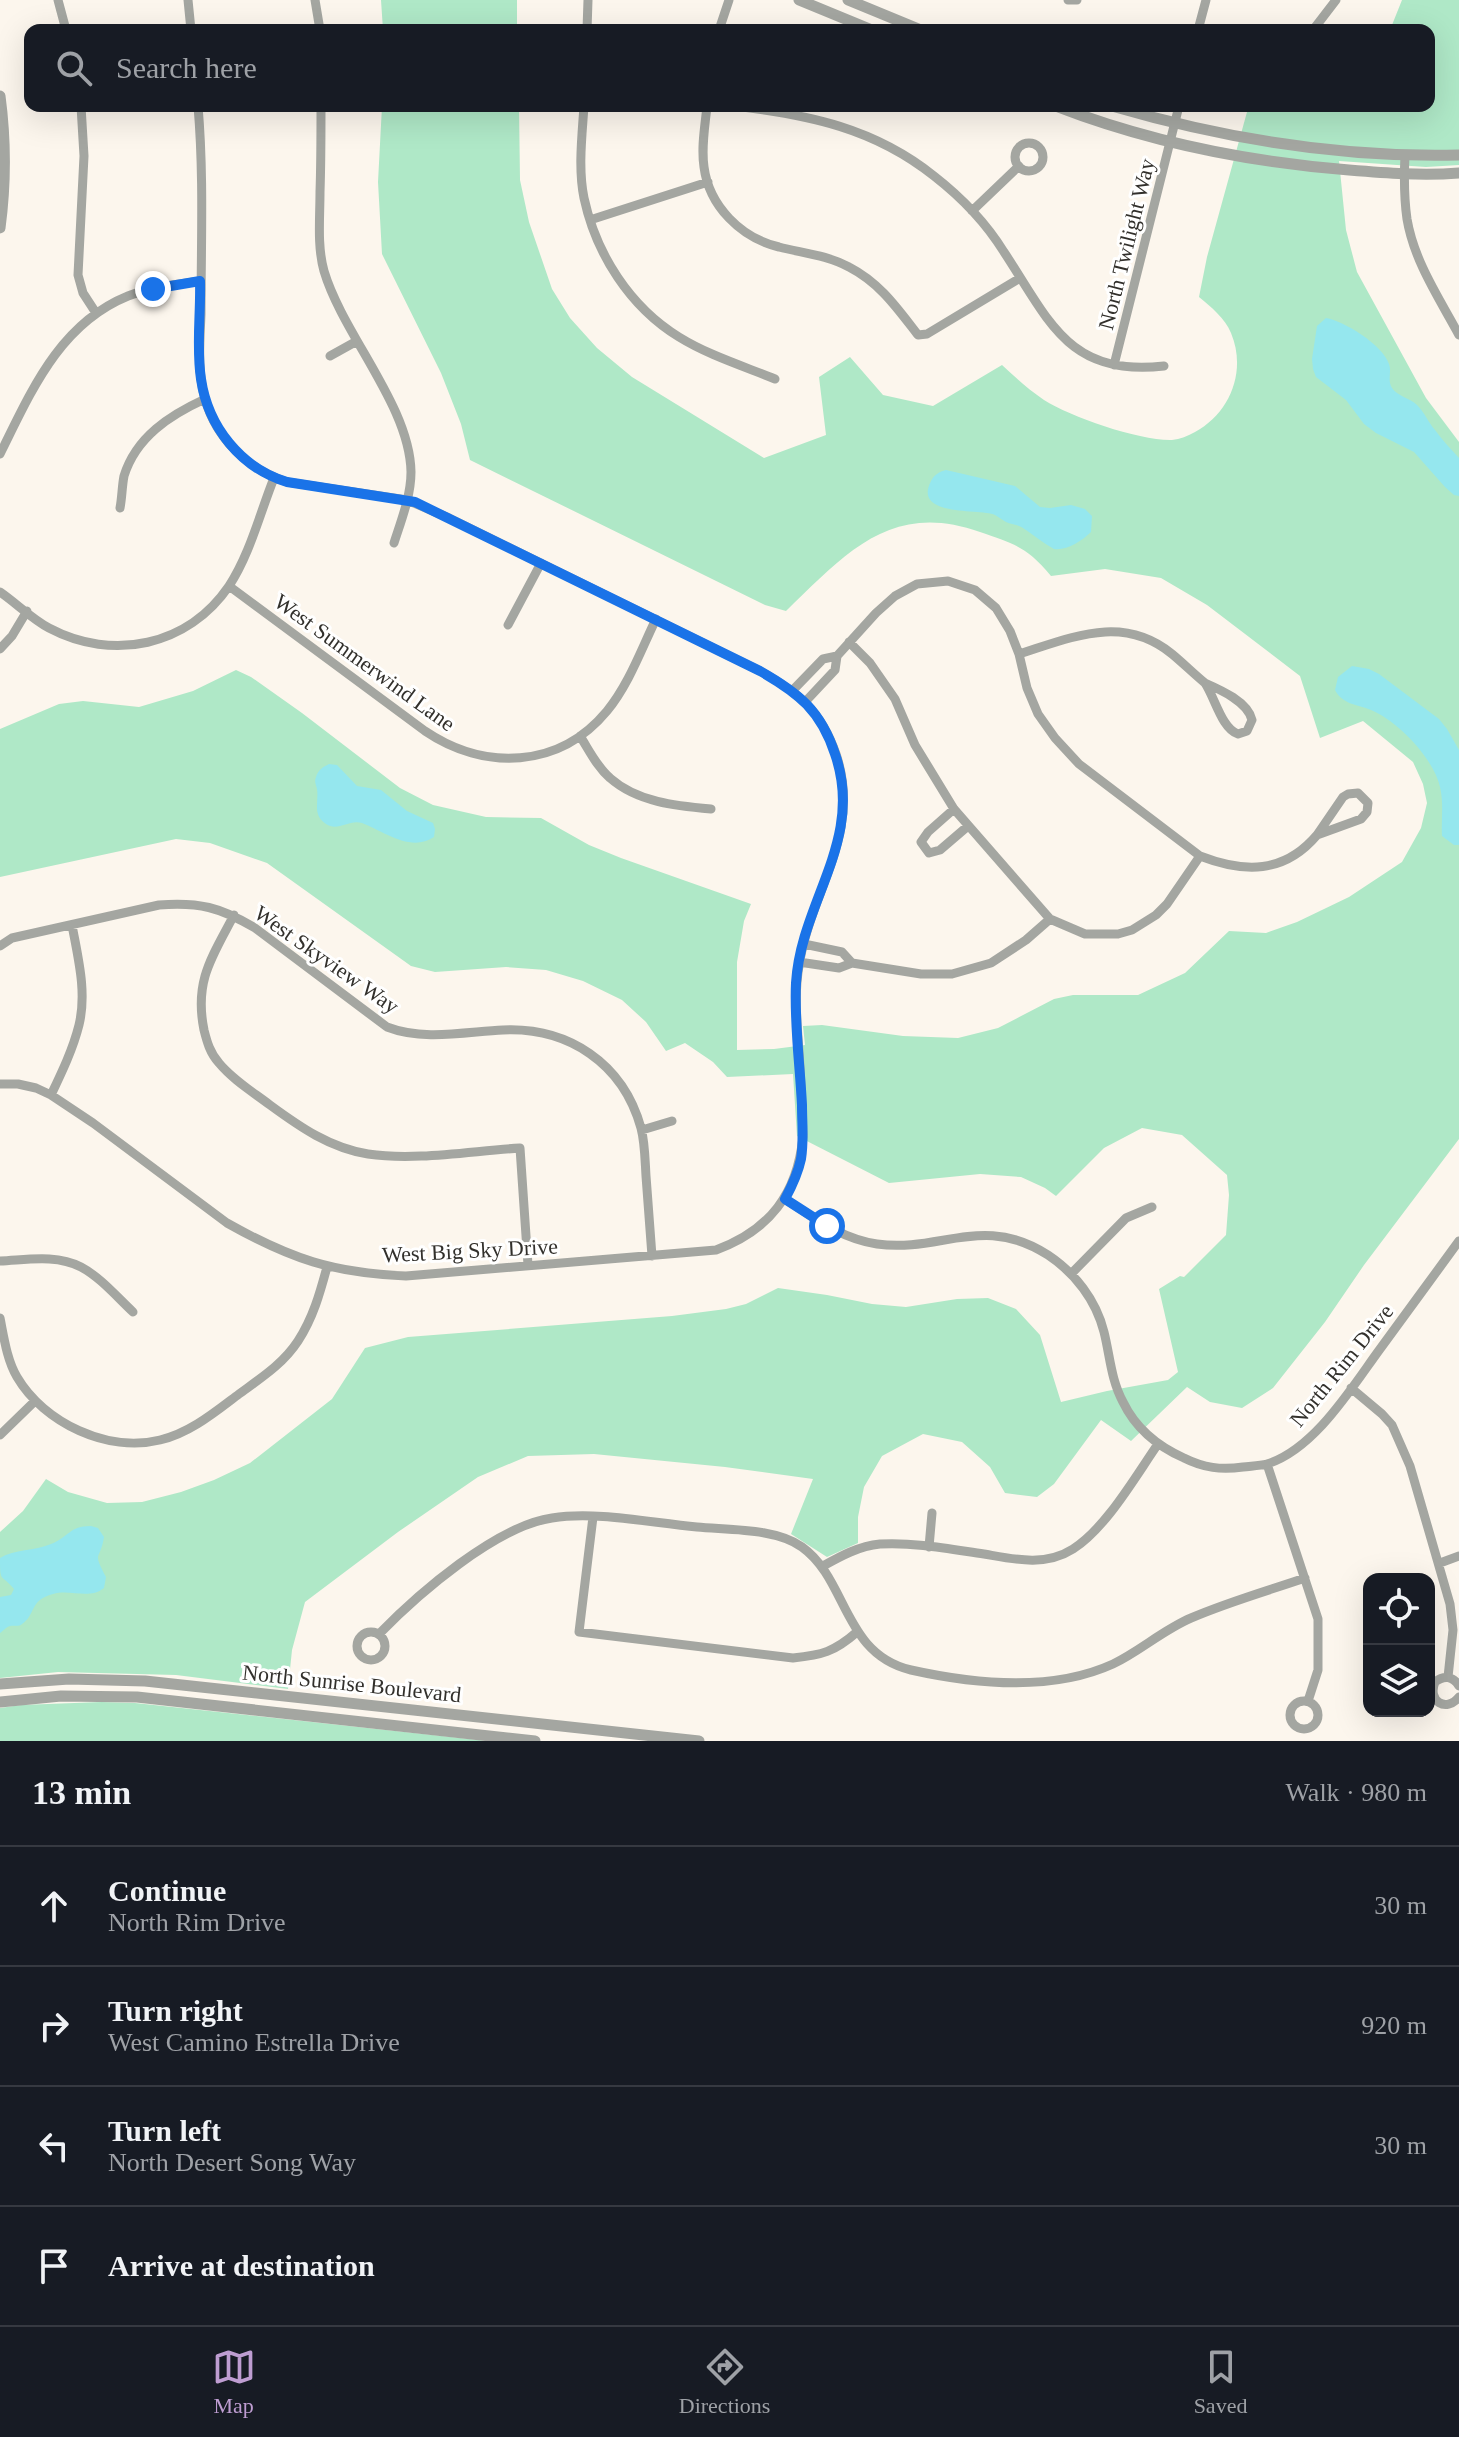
<!DOCTYPE html>
<meta charset="utf-8">
<style>
:root{--surface:#171b24;--page:#242831;--text:#f1f3f6;--muted:#9ea1a6;--line:#363941;--accent:#be9dd1}
body{margin:0;font-family:"Times New Roman",serif;background:var(--page);color:var(--text)}
.controls{position:absolute;right:24px;bottom:24px;display:grid;overflow:hidden;border-radius:16px;box-shadow:0 8px 32px #0002}
.controls button{width:72px;height:72px;display:grid;place-items:center;padding:0;border:0;border-bottom:2px solid var(--line);background:var(--surface);color:var(--text);font:40px sans-serif}
.stop{position:absolute;width:24px;height:24px;margin:-18px;border:6px solid #1a73e8;border-radius:50%;background:#fff}
.stop.end{background:#1a73e8;border-color:#fff;box-shadow:0 2px 8px #0008}
.list{margin:0;padding:0;list-style:none}
h2{display:flex;justify-content:space-between;align-items:center;height:104px;margin:0;padding:0 32px;font-size:34px}
h2 small{font-size:26px;font-weight:400;color:var(--muted)}
.list li{display:grid;grid-template-columns:52px 1fr auto;gap:24px;align-items:center;box-sizing:border-box;height:120px;padding:0 32px;border-top:2px solid var(--line)}
.list b{display:block;font-size:30px;white-space:nowrap}
.list p{margin:0;font-size:26px;white-space:nowrap;color:var(--muted)}
.list em{font-size:26px;font-style:normal;color:var(--muted)}
.icon{flex:none;width:44px;height:44px;fill:none;stroke:currentColor;stroke-width:2;stroke-linecap:round;stroke-linejoin:round}
.map{position:relative;flex:none;width:1459px;height:1741px;overflow:hidden}
.search{position:absolute;background:var(--surface);box-shadow:0 8px 32px #0002;left:24px;right:24px;top:24px;height:88px;display:flex;align-items:center;gap:20px;box-sizing:border-box;padding:0 28px;border-radius:16px;color:var(--muted);font-size:30px}
.sheet{height:584px;background:var(--surface)}
nav{display:flex;justify-content:space-around;align-items:center;box-sizing:border-box;height:112px;border-top:2px solid var(--line);background:var(--surface);font-size:22px;color:var(--muted)}
nav a{display:grid;justify-items:center;gap:4px}
nav .on{color:var(--accent)}
.map>svg:first-child{display:block}
.green{fill:#afe8c7}
.water{fill:#95e7ee}
.lines{fill:none;stroke-linecap:round;stroke-linejoin:round}
.minor{stroke:#a4a6a1;stroke-width:9}
.tertiary{stroke:#a4a6a1;stroke-width:11}
.route{stroke:#1a73e8;stroke-width:10}
.labels{text-anchor:middle;stroke-width:6;stroke-linejoin:round;paint-order:stroke}
.street-label{font-size:22px;fill:#32302c;stroke:#fff}
</style>
<div class="map">
<svg width="1459" height="1741" viewBox="0 0 1459 1741">
<rect width="100%" height="100%" fill="#fcf6ed"/>
<path class="green" d="M381,0h136v30h-134z
M1402,0h57v165l-33,2 -87,-6 7,69 11,42 69,126 33,44v697l-95,126 -39,57 -52,66 -31,20 -32,-6 -23,-15 -56,54 -30,-21 -47,64 -17,13 -32,-4 -15,-26 -28,-25 -39,-8 -41,22 -18,31 -6,30v26l-31,14 -36,-23 22,-55 -88,-12 -131,-13 -66,2 -50,21 -80,55 -93,70 -13,48 -4,39 -112,-14 -118,-3 -58,6v-146l23,-21 23,-32 22,13 39,11 35,-1 39,-10 33,-12 36,-17 82,-64 33,-51 43,-11 264,-21 54,-7 20,-5 32,-16 49,7 45,9 34,3 51,-8 31,-1 28,11 24,26 21,67 46,-11 61,-11 10,-8 -19,-83 21,-13 4,1 42,-42 3,-40 -2,-20 -45,-40 -40,-7 -38,20 -48,48 -11,-8 -24,-11 -41,-3 -91,9 -92,-47 -4,-62 -66,3 -14,-15 -28,-19 -19,8 -20,-29 -24,-22 -39,-19 -37,-11 -40,-3 -71,5 -24,-6 -144,-103 -57,-20 -34,-4 -176,38v-148l59,-25 24,-3 56,6 54,-16 43,-21 15,7 51,36 98,75 33,17 53,12 55,1 48,27 32,13 130,46 -7,17 -7,41v88l37,-1 31,-4 -2,-19 19,-1 81,11 55,2 40,-10 56,-29 19,-4h65l47,-22 44,-42 37,2 31,-11 52,-25 53,-35 19,-34 6,-25 -4,-19 -10,-22 -50,-41 -43,17 -20,-62 -93,-71 -46,-27 -56,-9 -54,7c-24,-29 -36,-32 -71,-44 -89,-32 -135,22 -194,79l-21,-6 -295,-145 -9,-36 -20,-51 -59,-119 -4,-72 4,-76h137l1,74 9,42 23,67 18,29 27,30 35,29 132,81 62,-23 -7,-58 31,-20 33,38 50,11 69,-41c13,12 27,25 42,35 27,17 96,41 128,40 8,-1 16,-4 23,-8 35,-19 52,-61 36,-99 -6,-15 -20,-26 -32,-36l8,-40 40,-145h29l21,-6h132v-76h-39z
M101,1702l34,1 353,38h-488v-33l21,-3z"/>
<path class="water" d="M1326,318c18,3 57,27 63,46 3,8 -2,16 3,24 5,8 18,10 25,17 8,8 11,17 18,25 7,10 16,19 24,28v38l-5,-1 -9,-8 -31,-35 -38,-19 -12,-9 -18,-24 -30,-23 -3,-8 -1,-10 5,-33z
M946,470l69,16 25,21 10,1 21,-3 14,4 7,7 -1,16c-9,9 -25,19 -37,17 -11,-6 -20,-14 -31,-21 -5,-4 -11,-3 -17,-6 -4,-2 -7,-5 -11,-7 -14,-7 -83,3 -64,-34 4,-7 8,-9 15,-11z
M1352,666l17,3 10,5 60,45 8,10 12,21v95h-5l-12,-9c-1,-16 2,-32 -2,-49 -6,-28 -42,-66 -69,-77 -14,-6 -28,-5 -36,-20l3,-13z
M329,764l8,1 20,21 24,4 26,21 26,12 2,6 -1,8c-23,16 -51,-6 -72,-14 -13,-4 -24,9 -36,1 -14,-9 -7,-22 -9,-35 -1,-5 -3,-7 -1,-12 2,-7 7,-10 13,-13z
M91,1526l7,2 6,9c-4,25 -12,13 2,40l-2,11c-15,12 -33,1 -51,6 -24,6 -17,21 -31,30 -3,3 -8,1 -12,2 -4,1 -7,5 -10,7v-36l11,-2 3,-6c-13,-16 -14,-5 -14,-31 15,-9 34,-7 51,-14 18,-7 18,-18 40,-18z"/>
<g class="lines">
<path class="minor" d="M58,0l8,30
M188,0l3,30
M315,0l5,30
M1068,0h9
M587,30l1,-30
M719,30l10,-30
M1198,30l8,-30
M1313,30l23,-30
M81,106l3,50 -6,119 5,18 13,20
M321,106c0,29 0,57 -1,86 0,26 -3,54 4,79 19,64 86,135 87,201 0,24 -10,49 -17,71
M584,106c-2,30 -6,63 0,92 12,56 46,109 95,139 29,18 64,29 96,42
M707,106c-2,20 -6,41 -3,61 5,39 37,71 75,80 23,6 48,8 70,20 31,16 48,41 69,68l9,-1 93,-56
M735,106c74,9 139,22 199,70 27,21 52,47 70,76 45,68 64,125 160,114
M1015 157a14 14 0 1 1 28 0a14 14 0 1 1-28 0Z
M1405,155c-1,21 -1,43 2,64 7,42 32,79 52,116
M972,211l47,-45
M590,220l118,-38
M330,356l27,-15
M1114,365l65,-259
M0,454c31,-62 59,-130 128,-158 22,-9 48,-11 72,-15
M120,508c2,-10 2,-22 4,-32 12,-39 46,-61 81,-77
M229,586l196,145c59,40 134,38 182,-20 22,-27 34,-61 49,-92
M0,592c16,11 32,27 49,36 64,34 139,18 180,-42 21,-32 31,-73 45,-108
M508,625l33,-62
M849,642l21,21 25,36 20,46 39,64 96,110 35,15h33l14,-4 24,-15 11,-11 33,-48
M0,649l12,-13 15,-25
M1019,654c54,-17 104,-40 153,0 11,9 22,20 33,29
M1205,683c16,7 43,19 47,37l-5,11 -9,3c-16,-5 -23,-36 -33,-51z
M793,690l30,-31 14,-3 39,-43 19,-17 22,-12 31,-3 27,9 21,18 14,23 9,23 8,34 11,26 17,24 24,26 121,92c44,17 84,18 117,-21
M805,702l30,-32 2,-14
M580,736c9,14 17,31 30,42 27,24 66,28 101,31
M1358,793l10,10 -1,9 -6,7 -44,16 26,-38 5,-3z
M954,809l-26,23 -7,10 8,11 11,-3 28,-24
M234,915c-22,42 -40,66 -30,115 3,12 6,23 15,33 14,17 34,29 51,42 30,22 60,43 98,49 47,7 103,-3 152,-6l8,117
M804,944l38,8 10,11
M0,946l12,-8 147,-33c40,-3 61,2 96,23l132,99c36,14 78,5 116,3 65,-3 120,33 138,98 4,15 4,32 5,48 2,27 4,54 6,80
M799,962l40,6 13,-5 69,11h31l39,-11 35,-23 24,-21
M0,1084h18l18,4 15,7 42,28 134,100c64,36 106,50 179,53l310,-26c54,-20 81,-56 87,-113 -1,-28 -2,-57 -4,-85 -2,-29 -5,-58 0,-86 11,-75 64,-132 37,-212 -15,-43 -37,-61 -76,-83l-311,-153 -42,-18 -120,-18c-39,-12 -71,-44 -82,-83 -8,-27 -5,-58 -4,-85 0,-69 3,-139 -3,-208
M51,1095c11,-23 22,-46 28,-70 8,-33 -1,-67 -7,-100
M642,1130l30,-9
M785,1199c29,19 57,40 92,45 64,9 106,-31 171,11 27,18 48,45 56,77 6,24 7,48 19,70 13,27 34,44 61,56 20,10 37,12 59,9 7,-1 16,-1 24,-3 48,-15 85,-77 113,-115 26,-36 53,-72 79,-108
M0,1261c26,-1 56,-7 81,6 19,10 36,30 52,45
M1071,1274l55,-56 26,-11
M0,1318c4,20 7,42 17,59 27,46 91,76 143,63 30,-7 55,-28 79,-46 22,-16 44,-30 59,-53 15,-23 22,-48 29,-74
M1351,1388l31,26 10,11 18,41 40,138 3,26 -5,47
M0,1435l35,-34
M1267,1464l51,155v51l-10,31
M593,1517l-14,115 214,26c29,-3 41,-6 64,-26
M929,1547l3,-34
M1440,1563l19,-7
M823,1566c18,-10 36,-20 57,-22 34,-2 70,5 104,10 29,5 61,13 89,-5 33,-21 62,-72 85,-105
M357 1646a14 14 0 1 1 28 0a14 14 0 1 1-28 0Z
M379,1634c39,-40 117,-108 173,-116 45,-7 99,5 145,9 31,3 79,1 105,20 46,33 41,107 109,123 63,14 141,22 202,-6 27,-13 50,-34 78,-46 37,-16 76,-27 114,-40
M1459,1686c-6,-10 -15,-11 -24,-4 -8,19 11,31 24,15
M1290 1715a14 14 0 1 1 28 0a14 14 0 1 1-28 0Z"/>
<path class="tertiary" d="M799,0l73,30
M848,0l73,30
M0,96c6,45 6,87 0,132
M1056,106c93,36 193,56 293,64 36,3 73,6 110,3
M1112,106c113,33 229,52 347,49
M0,1684l69,-5 76,2 554,60
M0,1702l61,-6 76,1 398,44"/>
</g>
<g class="lines">
<path class="route" d="M153,289l47,-8c1,32 -4,66 1,98 7,48 40,89 86,103l128,20 345,169c39,22 61,40 75,83 30,86 -34,147 -39,229 -2,40 4,82 6,122 0,18 2,36 -1,54 -3,14 -9,27 -16,40l42,27"/>
</g>
<g class="labels">
<g class="street-label">
<text transform="translate(1126 244) rotate(-76)" y="8">North Twilight Way</text>
<text transform="translate(365 662) rotate(36)" y="8">West Summerwind Lane</text>
<text transform="translate(327 959) rotate(35)" y="8">West Skyview Way</text>
<text transform="translate(470 1250) rotate(-3)" y="8">West Big Sky Drive</text>
<text transform="translate(1341 1365) rotate(-51)" y="8">North Rim Drive</text>
<text transform="translate(352 1683) rotate(6)" y="8">North Sunrise Boulevard</text>
</g>
</g>
</svg>
<div class="controls">
<button><svg class="icon" aria-label="locate" viewBox="0 0 24 24"><circle cx="12" cy="12" r="6"/><path d="M12 2v4M12 18v4M2 12h4M18 12h4"/></svg></button>
<button><svg class="icon" aria-label="layers" viewBox="0 0 24 24"><path d="M12 4l9 5-9 5-9-5zM3 14l9 5 9-5"/></svg></button>
</div>
<div class="stop" style="left:827px;top:1226px"></div>
<div class="stop end" style="left:153px;top:289px"></div>
<div class="search"><svg class="icon" aria-label="search" viewBox="0 0 24 24"><circle cx="10" cy="10" r="6"/><path d="M15 15l6 6"/></svg>Search here</div>
</div>
<section class="sheet">
<h2>13 min<small>Walk · 980 m</small></h2>
<ul class="list">
<li><svg class="icon" aria-label="ahead" viewBox="0 0 24 24"><path d="M12 20V5M6 11l6-6 6 6"/></svg><div><b>Continue</b><p>North Rim Drive</p></div><em>30 m</em></li>
<li><svg class="icon" aria-label="right" viewBox="0 0 24 24"><path d="M7 20v-9h11M14 6l5 5-5 5"/></svg><div><b>Turn right</b><p>West Camino Estrella Drive</p></div><em>920 m</em></li>
<li><svg class="icon" aria-label="left" viewBox="0 0 24 24"><path d="M17 20v-9H6M10 6l-5 5 5 5"/></svg><div><b>Turn left</b><p>North Desert Song Way</p></div><em>30 m</em></li>
<li><svg class="icon" aria-label="arrive" viewBox="0 0 24 24"><path d="M6 21V4h12l-3 4 3 4H6"/></svg><div><b>Arrive at destination</b></div></li>
</ul>
</section>
<nav>
<a class="on"><svg class="icon" aria-label="map" viewBox="0 0 24 24"><path d="M3 6l6-2 6 2 6-2v14l-6 2-6-2-6 2zM9 4v14M15 6v14"/></svg>Map</a>
<a><svg class="icon" aria-label="directions" viewBox="0 0 24 24"><path d="M12 3l9 9-9 9-9-9zM9 14v-3h6M13 9l2 2-2 2"/></svg>Directions</a>
<a><svg class="icon" aria-label="saved" viewBox="0 0 24 24"><path d="M7 4h10v16l-5-4-5 4z"/></svg>Saved</a>
</nav>
